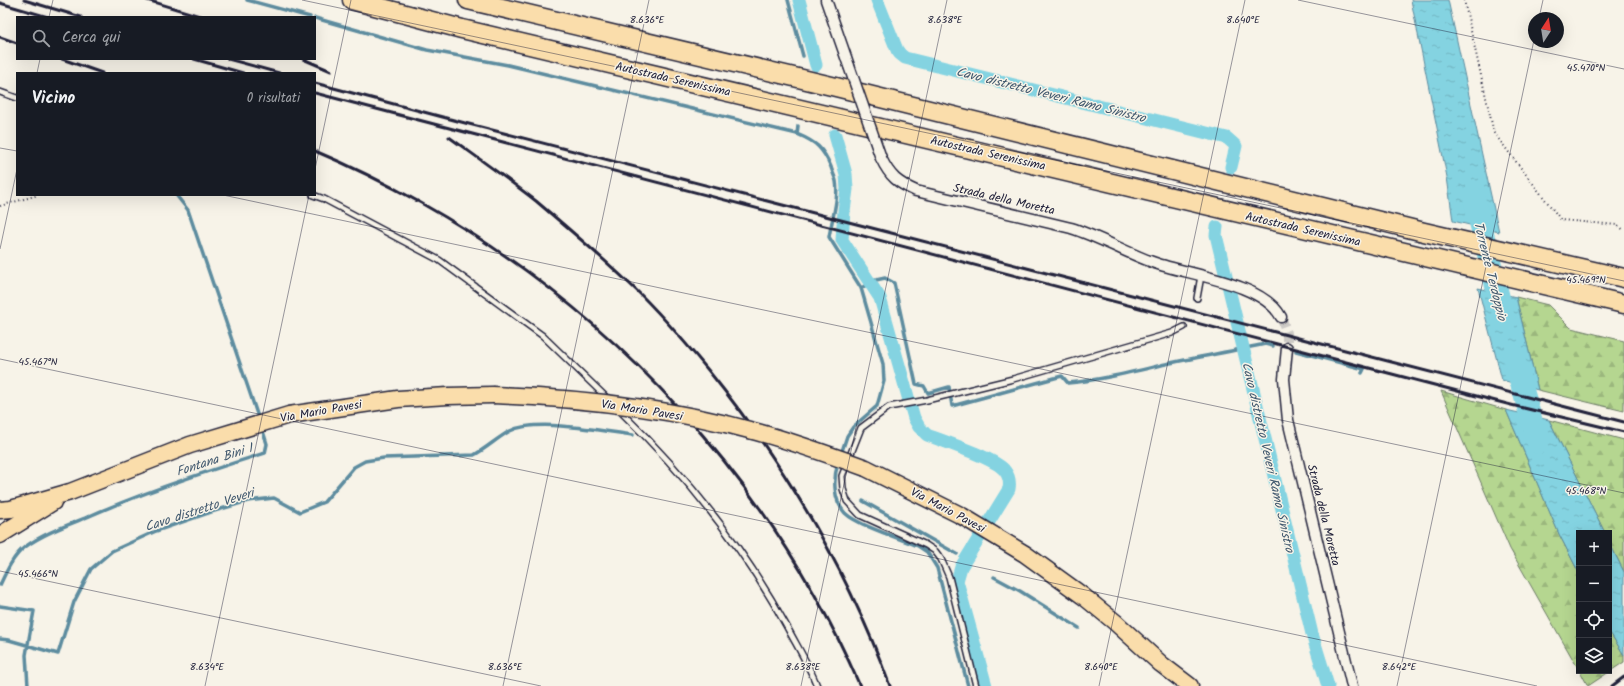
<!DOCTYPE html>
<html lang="it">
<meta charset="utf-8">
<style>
:root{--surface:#171b24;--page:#242831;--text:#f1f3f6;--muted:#9ea1a6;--line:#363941}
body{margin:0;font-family:Kalam,sans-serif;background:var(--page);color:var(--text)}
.controls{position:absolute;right:12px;bottom:12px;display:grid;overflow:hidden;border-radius:0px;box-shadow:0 4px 16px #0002}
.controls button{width:36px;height:36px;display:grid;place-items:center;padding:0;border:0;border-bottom:1px solid var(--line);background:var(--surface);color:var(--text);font:20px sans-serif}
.compass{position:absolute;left:1528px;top:12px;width:36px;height:36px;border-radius:50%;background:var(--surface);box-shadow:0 4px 16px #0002;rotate:12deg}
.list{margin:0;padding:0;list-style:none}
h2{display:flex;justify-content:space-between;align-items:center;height:52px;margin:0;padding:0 16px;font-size:17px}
h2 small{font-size:13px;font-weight:400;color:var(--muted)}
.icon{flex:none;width:22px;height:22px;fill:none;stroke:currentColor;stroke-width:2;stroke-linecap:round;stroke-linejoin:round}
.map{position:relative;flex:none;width:1624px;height:686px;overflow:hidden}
.search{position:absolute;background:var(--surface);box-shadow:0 4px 16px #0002;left:16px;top:16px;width:300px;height:44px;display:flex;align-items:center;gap:10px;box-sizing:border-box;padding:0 14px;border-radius:0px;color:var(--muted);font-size:15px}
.panel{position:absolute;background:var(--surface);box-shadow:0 4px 16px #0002;left:16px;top:72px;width:300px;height:124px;border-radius:0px}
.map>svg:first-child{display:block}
.forest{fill:url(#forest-firs);stroke:#6c7c66}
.water{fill:url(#water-ripples);stroke:#5d8c9f}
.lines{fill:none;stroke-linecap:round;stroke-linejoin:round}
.stream{stroke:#5d8c9f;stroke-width:3.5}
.canal{stroke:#84d3e1;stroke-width:13}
.river{stroke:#84d3e1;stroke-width:22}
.minor-tunnel{stroke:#ccc9c5;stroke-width:10;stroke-dasharray:10 5;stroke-linecap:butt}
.service-casing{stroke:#22223b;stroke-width:8}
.minor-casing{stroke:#22223b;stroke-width:13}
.primary-casing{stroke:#22223b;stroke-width:19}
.motorway-casing{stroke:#22223b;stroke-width:21}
.path{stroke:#22223b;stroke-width:2;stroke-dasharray:1 3;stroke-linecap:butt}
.service{stroke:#f7f3e8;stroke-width:5}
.minor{stroke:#f7f3e8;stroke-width:10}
.primary{stroke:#faddab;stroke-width:16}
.motorway{stroke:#faddab;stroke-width:18}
.rail{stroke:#22223b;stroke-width:3}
.minor-bridge-casing{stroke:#22223b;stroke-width:13;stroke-linecap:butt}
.primary-bridge-casing{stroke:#22223b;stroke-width:19;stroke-linecap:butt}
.minor-bridge{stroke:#f7f3e8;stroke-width:10}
.primary-bridge{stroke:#faddab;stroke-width:16}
.ticks{fill:none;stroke:#22223b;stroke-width:1;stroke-opacity:0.45}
.labels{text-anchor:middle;stroke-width:3;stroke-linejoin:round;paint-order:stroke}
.street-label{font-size:12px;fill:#22223b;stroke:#f7f3e8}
.water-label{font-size:13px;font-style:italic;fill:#3f576d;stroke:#f7f3e8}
.ticks-label{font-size:10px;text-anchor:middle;fill:#22223b;stroke:#f7f3e8;stroke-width:3;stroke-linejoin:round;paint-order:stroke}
</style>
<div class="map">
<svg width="1624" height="686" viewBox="0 0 1624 686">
<defs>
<pattern id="forest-firs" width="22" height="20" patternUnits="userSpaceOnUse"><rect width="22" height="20" fill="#b5d690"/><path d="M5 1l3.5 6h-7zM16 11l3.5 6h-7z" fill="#9bb77d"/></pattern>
<pattern id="water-ripples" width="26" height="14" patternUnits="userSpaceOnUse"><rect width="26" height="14" fill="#84d3e1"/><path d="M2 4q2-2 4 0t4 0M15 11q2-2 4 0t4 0" fill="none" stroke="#72b5c2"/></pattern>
</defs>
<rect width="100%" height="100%" fill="#f7f3e8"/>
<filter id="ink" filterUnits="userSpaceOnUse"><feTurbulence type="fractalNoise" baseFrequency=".025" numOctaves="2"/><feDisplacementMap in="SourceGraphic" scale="8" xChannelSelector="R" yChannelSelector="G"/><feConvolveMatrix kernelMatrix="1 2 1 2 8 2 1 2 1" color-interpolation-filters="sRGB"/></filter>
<g filter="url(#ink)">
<path class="forest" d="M1516,297l32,8 23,23 53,13v70l-86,-21z
M1441,391l65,19 53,124 20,39v97l-69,-121z
M1549,420l75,20v132l-15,-30v-9h-4z
M1609,631l15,24v7l-36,24 -8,-15h29z"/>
<path class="water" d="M1411,0h37l51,232 -46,-11 -6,-44z
M1478,288l38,9 22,93 -36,-10z
M1506,410l43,10 56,113h-26v40l-20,-39z
M1609,542l15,30v83l-15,-24z"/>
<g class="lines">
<path class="stream" d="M247,0l63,17
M788,0l15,56
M315,18l112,32 81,15 289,69c19,8 26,14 34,33 1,4 4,10 5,14 3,18 -4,38 -7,56l32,51 22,76 1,17 -7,25 -24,21 -6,9 -6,18
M797,134l1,-8
M176,195l12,15 71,210
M861,288l15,-8 9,-2 9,5 22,101 8,2 4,7 21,-6 3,19 110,-30 6,7c35,-3 68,-12 102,-20 32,-7 64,-12 95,-19l8,2
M1296,351l68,18 -2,4
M838,463c-5,16 -5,37 7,50 12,12 56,26 73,33l9,6 10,16 31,118
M863,501l94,53
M994,577l26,14 59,37
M0,585c6,-13 13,-29 25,-38 18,-13 40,-21 60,-29 58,-26 119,-46 180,-65l2,-9 -5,-16
M0,606l34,5 -8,44 2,31
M0,639l9,1 49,14 16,-52 17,-33 21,-18 44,-20 55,-19 37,-11 26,-3 26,14 24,-10 30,-35 11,-6 19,-3 90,-3c13,-7 23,-17 36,-24 26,-13 94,0 123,4"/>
<path class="canal" d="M799,0l17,65
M877,0l20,50 3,4 5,4 322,80 9,8 -5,21
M835,135l11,39 1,15 -3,22 -2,29 38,58 34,120 5,9 8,8c16,6 70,24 78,36 4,5 5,12 4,18l-48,78 -4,14 29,105
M1217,227l-1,8 96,399 16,52"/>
<path class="river" d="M1474,198l31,124
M1513,355l25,88"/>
<path class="minor-tunnel" d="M1281,317l6,16v15"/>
<defs>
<path id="service" d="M0,92l17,6
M313,195l11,4 115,61 104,76 65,63
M1197,298l4,-22
M618,409c67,65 124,135 169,218 10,19 22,38 30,59
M976,686l-27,-109 -8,-18 -6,-8 -9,-6 -66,-30 -13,-14 -4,-12 -1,-13 19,-48 28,-21 38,-7 86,-21 159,-46 12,-6"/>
<path id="minor" d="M826,0l23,66
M881,158c9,19 17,25 35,33l155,37c29,9 55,25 84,35 35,12 108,20 126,54
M1287,348l-3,31 4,41 64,266"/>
<path id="primary" d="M866,468l96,48 63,38 58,42 32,26 46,42 29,22
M0,510l11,-1 59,-17 120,-47 99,-30 109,-16 50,-3 45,-1
M0,535l53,-33"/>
<path id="motorway" d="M352,0l110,29 1162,275
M468,0l368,87 588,145 200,46"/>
</defs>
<use href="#service" class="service-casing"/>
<use href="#minor" class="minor-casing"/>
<use href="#primary" class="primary-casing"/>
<use href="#motorway" class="motorway-casing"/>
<path class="path" d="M1464,0l30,133 67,87 56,5 7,5
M0,206l38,-11"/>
<use href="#service" class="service"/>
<use href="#minor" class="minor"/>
<use href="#primary" class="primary"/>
<use href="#motorway" class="motorway"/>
<path class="rail" d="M24,0l57,17
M147,0l56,17
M0,3l48,14
M0,37l17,6
M62,59l40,14
M194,59l49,14
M228,59l51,14
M303,59l28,12
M315,83l150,40 1159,299
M315,93l1196,312 113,27
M449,137c29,21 59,42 87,64 33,28 66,56 97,86 27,26 51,54 75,83 77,95 140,201 182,316
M315,151c36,15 72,33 106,52 192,108 351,280 439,483
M1612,686l12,-9"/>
<defs>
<path id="minor-bridge" d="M849,66l32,92"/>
<path id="primary-bridge" d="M493,395c89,3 178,13 264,37 37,10 73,23 109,36"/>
</defs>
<use href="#minor-bridge" class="minor-bridge-casing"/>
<use href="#primary-bridge" class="primary-bridge-casing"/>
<use href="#minor-bridge" class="minor-bridge"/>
<use href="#primary-bridge" class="primary-bridge"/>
</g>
</g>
<path class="ticks" d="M302,0l1322,281M1298,0l326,69M49,17l4,-17M1539,18l4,-18M37,73l3,-14M0,148l17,3M315,169l36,-169M223,195l1401,298M0,249l17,-80M0,359l1537,327M0,571l541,115M205,686l104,-491M503,686l146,-686M801,686l146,-686M1099,686l146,-686M1397,686l137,-646"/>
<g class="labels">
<g class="street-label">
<text transform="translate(673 79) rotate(13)" y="4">Autostrada Serenissima</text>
<text transform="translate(988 153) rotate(13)" y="4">Autostrada Serenissima</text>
<text transform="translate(1004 199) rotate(13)" y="4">Strada della Moretta</text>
<text transform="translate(1303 229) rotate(13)" y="4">Autostrada Serenissima</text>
<text transform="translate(642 410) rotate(9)" y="4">Via Mario Pavesi</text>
<text transform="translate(321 411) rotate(-10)" y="4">Via Mario Pavesi</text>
<text transform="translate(948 510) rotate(28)" y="4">Via Mario Pavesi</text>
<text transform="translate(1324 515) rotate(76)" y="4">Strada della Moretta</text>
</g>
<g class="water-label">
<text transform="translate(1051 94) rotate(14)" y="5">Cavo distretto Veveri Ramo Sinistro</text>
<text transform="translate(1491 271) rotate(76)" y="5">Torrente Terdoppio</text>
<text transform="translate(1269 457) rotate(77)" y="5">Cavo distretto Veveri Ramo Sinistro</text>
<text transform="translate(214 459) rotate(-18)" y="5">Fontana Bini 1</text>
<text transform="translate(199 509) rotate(-18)" y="5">Cavo distretto Veveri</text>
</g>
</g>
<g class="ticks-label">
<text x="647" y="23">8.636°E</text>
<text x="945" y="23">8.638°E</text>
<text x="1243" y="23">8.640°E</text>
<text x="1586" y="71">45.470°N</text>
<text x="1586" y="283">45.469°N</text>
<text x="38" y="365">45.467°N</text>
<text x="1586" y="494">45.468°N</text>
<text x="38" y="577">45.466°N</text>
<text x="207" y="670">8.634°E</text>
<text x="505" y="670">8.636°E</text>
<text x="803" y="670">8.638°E</text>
<text x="1101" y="670">8.640°E</text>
<text x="1399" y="670">8.642°E</text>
</g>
</svg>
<div class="controls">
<button>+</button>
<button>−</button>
<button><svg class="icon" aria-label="locate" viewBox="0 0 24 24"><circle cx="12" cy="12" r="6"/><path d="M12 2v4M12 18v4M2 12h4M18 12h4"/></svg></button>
<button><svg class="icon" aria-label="layers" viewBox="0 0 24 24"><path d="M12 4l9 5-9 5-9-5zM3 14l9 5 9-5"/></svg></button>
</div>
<svg class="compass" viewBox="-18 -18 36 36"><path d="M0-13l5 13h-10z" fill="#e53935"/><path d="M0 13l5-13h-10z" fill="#9ea1a6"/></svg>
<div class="search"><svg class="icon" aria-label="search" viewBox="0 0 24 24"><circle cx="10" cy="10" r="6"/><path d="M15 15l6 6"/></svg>Cerca qui</div>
<section class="panel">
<h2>Vicino<small>0 risultati</small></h2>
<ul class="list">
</ul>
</section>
</div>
